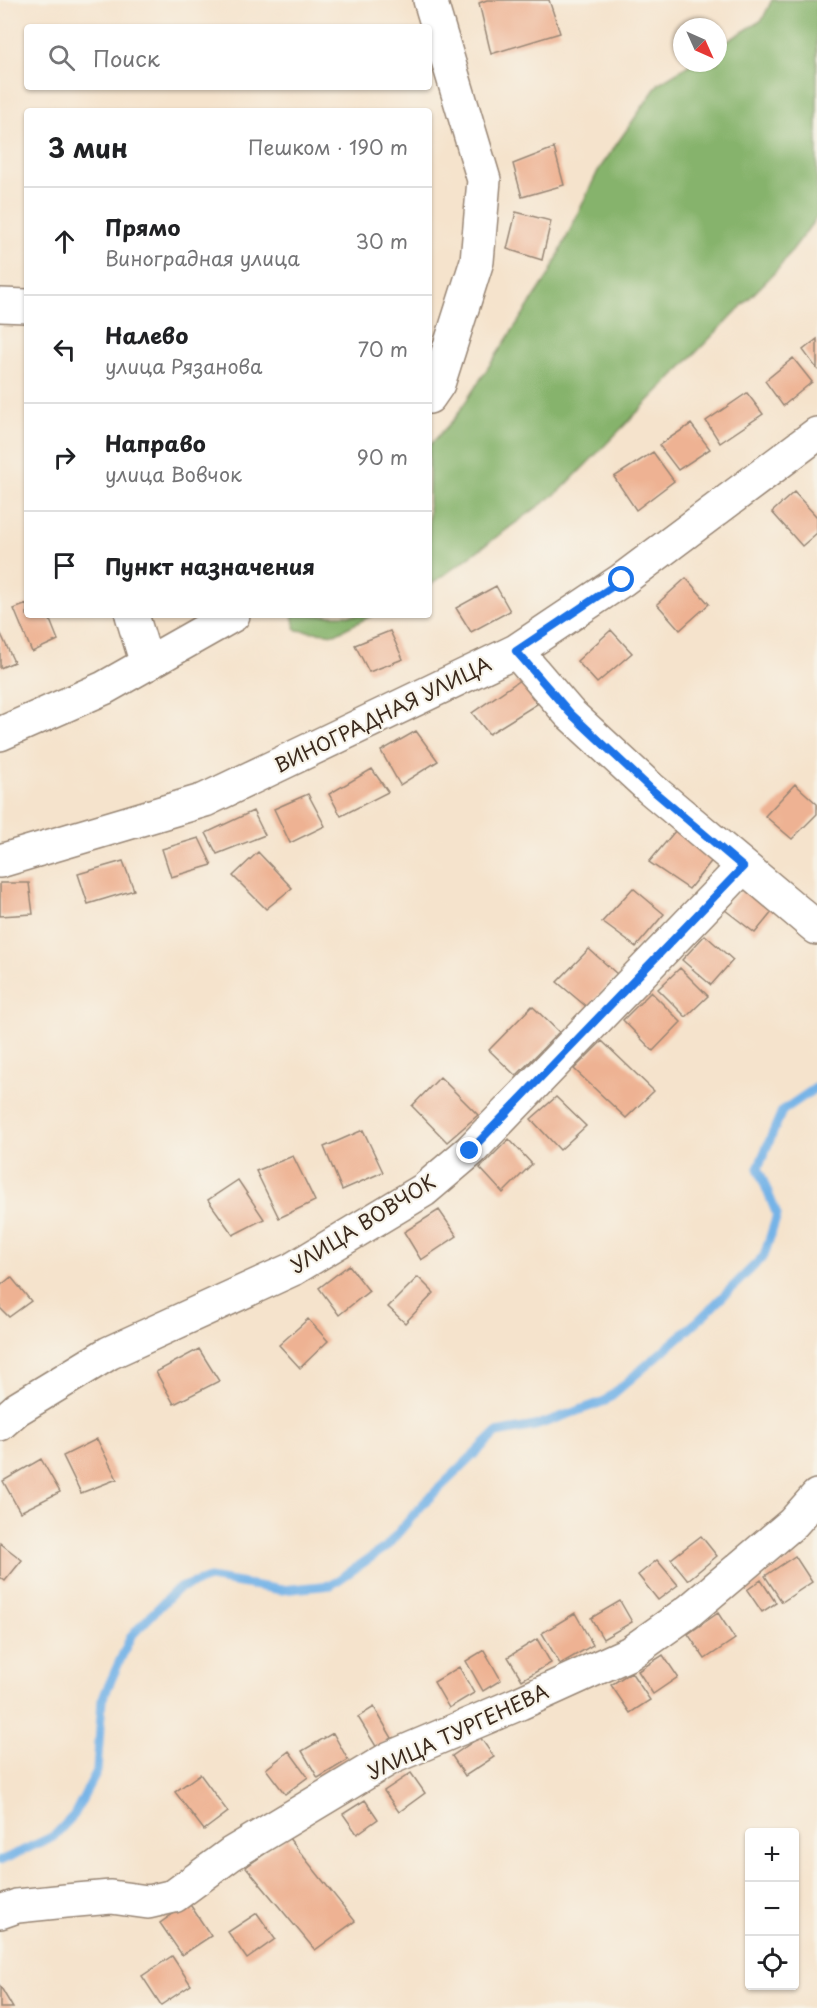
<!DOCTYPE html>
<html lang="ru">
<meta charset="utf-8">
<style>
:root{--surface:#fff;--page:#f6f6f6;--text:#202124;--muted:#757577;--line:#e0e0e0}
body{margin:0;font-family:"Playpen Sans",sans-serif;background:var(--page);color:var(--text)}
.controls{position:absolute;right:18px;bottom:18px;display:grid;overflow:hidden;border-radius:6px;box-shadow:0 2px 4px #0004}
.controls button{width:54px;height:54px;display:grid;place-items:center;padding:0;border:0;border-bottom:2px solid var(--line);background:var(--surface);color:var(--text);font:30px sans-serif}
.compass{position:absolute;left:673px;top:18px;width:54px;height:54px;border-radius:50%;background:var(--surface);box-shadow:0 2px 4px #0004;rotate:135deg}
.stop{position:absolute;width:18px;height:18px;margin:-14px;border:4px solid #1a73e8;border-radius:50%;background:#fff}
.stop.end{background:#1a73e8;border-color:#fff;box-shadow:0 2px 6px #0008}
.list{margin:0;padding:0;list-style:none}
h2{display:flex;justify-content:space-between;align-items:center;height:78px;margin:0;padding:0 24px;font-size:26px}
h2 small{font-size:20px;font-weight:400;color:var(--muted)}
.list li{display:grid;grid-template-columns:39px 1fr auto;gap:18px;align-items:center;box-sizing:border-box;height:108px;padding:0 24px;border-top:2px solid var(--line)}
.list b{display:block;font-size:22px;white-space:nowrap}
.list p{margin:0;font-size:20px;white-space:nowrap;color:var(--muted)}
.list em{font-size:20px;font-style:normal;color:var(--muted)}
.icon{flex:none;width:33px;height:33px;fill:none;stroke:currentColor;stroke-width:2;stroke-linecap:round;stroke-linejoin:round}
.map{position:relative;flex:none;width:817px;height:2008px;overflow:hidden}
.search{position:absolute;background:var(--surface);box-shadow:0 2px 4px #0004;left:24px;top:24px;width:408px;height:66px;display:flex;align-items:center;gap:15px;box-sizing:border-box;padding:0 21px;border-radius:6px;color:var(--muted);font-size:22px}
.panel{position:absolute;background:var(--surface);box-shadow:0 2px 4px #0004;left:24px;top:108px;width:408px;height:510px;border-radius:6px}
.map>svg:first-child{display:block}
.forest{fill:#86b36c;stroke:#606e45;stroke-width:1.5}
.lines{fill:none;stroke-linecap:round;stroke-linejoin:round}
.stream{stroke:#74b3e7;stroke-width:9}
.building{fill:#eeb293}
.street-casing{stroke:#988675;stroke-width:36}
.street{stroke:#fff;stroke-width:33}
.route{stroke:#1a73e8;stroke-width:8}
.labels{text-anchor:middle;stroke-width:4.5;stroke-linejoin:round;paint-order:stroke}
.street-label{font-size:20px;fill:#3b2a1e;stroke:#f7f3e8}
</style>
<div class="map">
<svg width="817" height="2008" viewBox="0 0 817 2008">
<rect width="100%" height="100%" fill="#f7f3e8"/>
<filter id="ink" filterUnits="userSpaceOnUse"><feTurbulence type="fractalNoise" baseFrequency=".0167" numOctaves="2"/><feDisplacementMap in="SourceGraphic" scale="12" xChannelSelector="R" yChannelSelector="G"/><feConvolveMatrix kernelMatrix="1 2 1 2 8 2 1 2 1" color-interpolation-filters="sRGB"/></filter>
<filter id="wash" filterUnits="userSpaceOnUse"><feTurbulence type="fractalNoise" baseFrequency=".008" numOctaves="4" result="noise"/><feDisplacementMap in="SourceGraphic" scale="24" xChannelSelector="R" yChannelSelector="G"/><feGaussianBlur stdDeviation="1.35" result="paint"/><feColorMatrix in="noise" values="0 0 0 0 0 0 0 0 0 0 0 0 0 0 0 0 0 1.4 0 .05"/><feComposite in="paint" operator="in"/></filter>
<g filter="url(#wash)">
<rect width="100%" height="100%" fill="#f5e3cc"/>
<path class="forest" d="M772,0h45v217l-39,52 -217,221 -132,96v-140l26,-28 94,-143 49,-104 61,-88 33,-20h26v-16l44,-27z
M292,615h81l-38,19 -39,-4z"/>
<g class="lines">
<path class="stream" d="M0,1861l54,-25 20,-21 23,-44 5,-71 29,-64 46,-47 32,-11 73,12 49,-5 55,-38 37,-43 73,-71 39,-7 70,-25 94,-81 65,-64 13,-41 -19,-47 24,-57 35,-24"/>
</g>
<g id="blocks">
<path class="building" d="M487,0h62l11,33 -69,21 -12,-51z
M554,148l10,37 -42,12 -9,-33z
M516,212l35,9 -9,39 -35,-11z
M817,339v30l-14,-19z
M793,358l19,24 -29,24 -18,-25z
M747,393l16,21 -43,29 -14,-22z
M691,424l19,25 -32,21 -19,-25z
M653,452l21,29 -38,29 -22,-33z
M794,492l23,25v16l-15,13 -30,-34z
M686,578l23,26 -29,26 -23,-26z
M496,586l14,25 -39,21 -15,-24z
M27,604v11h21l10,25 -26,12 -18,-43z
M611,630l21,23 -35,30 -20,-22z
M390,631l13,28 -34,13 -14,-27z
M0,632l14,30 -14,6z
M520,680l17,24 -48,30 -17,-21z
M416,731l22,30 -38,24 -19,-34z
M372,769l16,23 -47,24 -12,-22z
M795,784l22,20v10l-25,25 -27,-23z
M308,794l17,32 -35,17 -16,-34z
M253,811l12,24 -48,19 -11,-21z
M676,830l37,29 -24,30 -40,-27z
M199,838l13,27 -41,12 -9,-28z
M258,852l34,36 -26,21 -33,-33z
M123,861l11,29 -46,14 -10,-30z
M0,883h29l4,31 -33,2z
M749,883l28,23 -22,27 -30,-23z
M633,888l31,26 -28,33 -34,-25z
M705,935l28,25 -22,25 -29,-25z
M589,949l28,25 -29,34 -31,-26z
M680,968l28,28 -22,21 -28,-28z
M651,992l30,30 -28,29 -30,-31z
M532,1006l27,26 -43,44 -27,-26z
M602,1041l52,50 -28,27 -52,-49z
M440,1077l38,38 -31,27 -35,-36z
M556,1097l30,29 -26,24 -29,-31z
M363,1130l20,42 -41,18 -18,-43z
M509,1139l23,25 -29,29 -23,-25z
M293,1156l22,45 -36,17 -23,-47z
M238,1180l26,39 -31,16 -25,-35z
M439,1210l18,26 -36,24 -17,-28z
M349,1265l20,26 -30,24 -20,-27z
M11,1277l20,24 -22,16 -9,-9v-22z
M418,1277l16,16 -29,30 -17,-16z
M308,1319l20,22 -28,27 -21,-23z
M199,1349l20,32 -45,23 -18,-32z
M97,1439l20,40 -36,14 -18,-37z
M41,1459l19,33 -40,20 -17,-31z
M701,1536l16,20 -29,24 -17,-21z
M0,1543l22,17 -17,21 -5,-4z
M795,1556l17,26 -30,20 -17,-26z
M657,1560l21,25 -20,15 -20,-25z
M761,1580l15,23 -14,9 -15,-22z
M620,1601l12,21 -29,17 -12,-21z
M575,1613l18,32 -33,19 -18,-31z
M718,1613l17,26 -30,20 -17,-25z
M537,1639l14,24 -29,17 -14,-23z
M484,1650l17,30 -18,11 -17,-30z
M663,1655l15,22 -25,17 -15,-23z
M459,1667l15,26 -25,15 -15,-26z
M631,1672l19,28 -20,13 -19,-28z
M374,1707l18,31 -15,10 -19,-31z
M333,1733l15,27 -30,18 -16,-27z
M480,1737l14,20 -29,19 -13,-20z
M289,1751l19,26 -23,17 -19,-25z
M411,1773l14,20 -26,19 -15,-21z
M200,1774l28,38 -24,18 -29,-38z
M365,1800l13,19 -21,15 -14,-20z
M288,1837l67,84 -40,29 -69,-83z
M189,1903l22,33 -29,19 -22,-32z
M257,1913l18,26 -28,20 -19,-27z
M172,1956l19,29 -30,20 -19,-29z
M0,1986l13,22h-13z"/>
</g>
</g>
<g filter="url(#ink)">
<use href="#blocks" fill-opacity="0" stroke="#988675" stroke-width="1.5"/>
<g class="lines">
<defs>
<path id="street" d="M0,305l27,1
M429,397l9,-13 39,-123 7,-81 -54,-180
M132,615l15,49
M516,651l53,62 81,75 167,140
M0,734l104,-46 129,-73
M0,861l205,-61 311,-149 106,-71 195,-146
M0,1424l17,-15 92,-56 184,-84 131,-79 46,-39 273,-284
M0,1912l17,-6 49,-5 45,-4 37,5 26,-6 57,-42 159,-96 130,-55 110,-50 59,-42 104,-88 24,-27"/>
</defs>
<use href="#street" class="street-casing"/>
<use href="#street" class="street"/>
</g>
</g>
<g class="lines" filter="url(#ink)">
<path class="route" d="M470,1151l273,-284 -93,-79 -80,-75 -54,-62 106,-71"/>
</g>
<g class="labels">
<g class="street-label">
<text transform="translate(383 715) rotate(-26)" y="7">ВИНОГРАДНАЯ УЛИЦА</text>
<text transform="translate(363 1224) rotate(-32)" y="7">УЛИЦА ВОВЧОК</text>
<text transform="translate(458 1732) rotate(-25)" y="7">УЛИЦА ТУРГЕНЕВА</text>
</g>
</g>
</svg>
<div class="controls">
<button>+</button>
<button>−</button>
<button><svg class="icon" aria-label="locate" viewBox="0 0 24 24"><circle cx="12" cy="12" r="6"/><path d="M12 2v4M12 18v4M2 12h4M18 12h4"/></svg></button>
</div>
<svg class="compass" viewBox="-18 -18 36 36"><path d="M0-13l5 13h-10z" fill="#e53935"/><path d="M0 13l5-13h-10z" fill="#757577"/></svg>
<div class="stop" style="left:622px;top:580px"></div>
<div class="stop end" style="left:470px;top:1151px"></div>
<div class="search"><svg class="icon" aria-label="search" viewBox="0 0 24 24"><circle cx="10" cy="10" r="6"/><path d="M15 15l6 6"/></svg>Поиск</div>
<section class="panel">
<h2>3 мин<small>Пешком · 190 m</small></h2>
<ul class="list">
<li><svg class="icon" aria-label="ahead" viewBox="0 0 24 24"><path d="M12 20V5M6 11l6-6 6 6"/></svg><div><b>Прямо</b><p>Виноградная улица</p></div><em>30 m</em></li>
<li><svg class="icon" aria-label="left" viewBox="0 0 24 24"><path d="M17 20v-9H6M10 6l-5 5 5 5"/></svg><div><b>Налево</b><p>улица Рязанова</p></div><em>70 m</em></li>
<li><svg class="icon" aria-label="right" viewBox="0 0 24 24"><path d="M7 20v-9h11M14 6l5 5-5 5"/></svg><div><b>Направо</b><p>улица Вовчок</p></div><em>90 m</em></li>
<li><svg class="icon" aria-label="arrive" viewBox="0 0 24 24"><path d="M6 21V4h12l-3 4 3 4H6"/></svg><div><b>Пункт назначения</b></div></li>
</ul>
</section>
</div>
